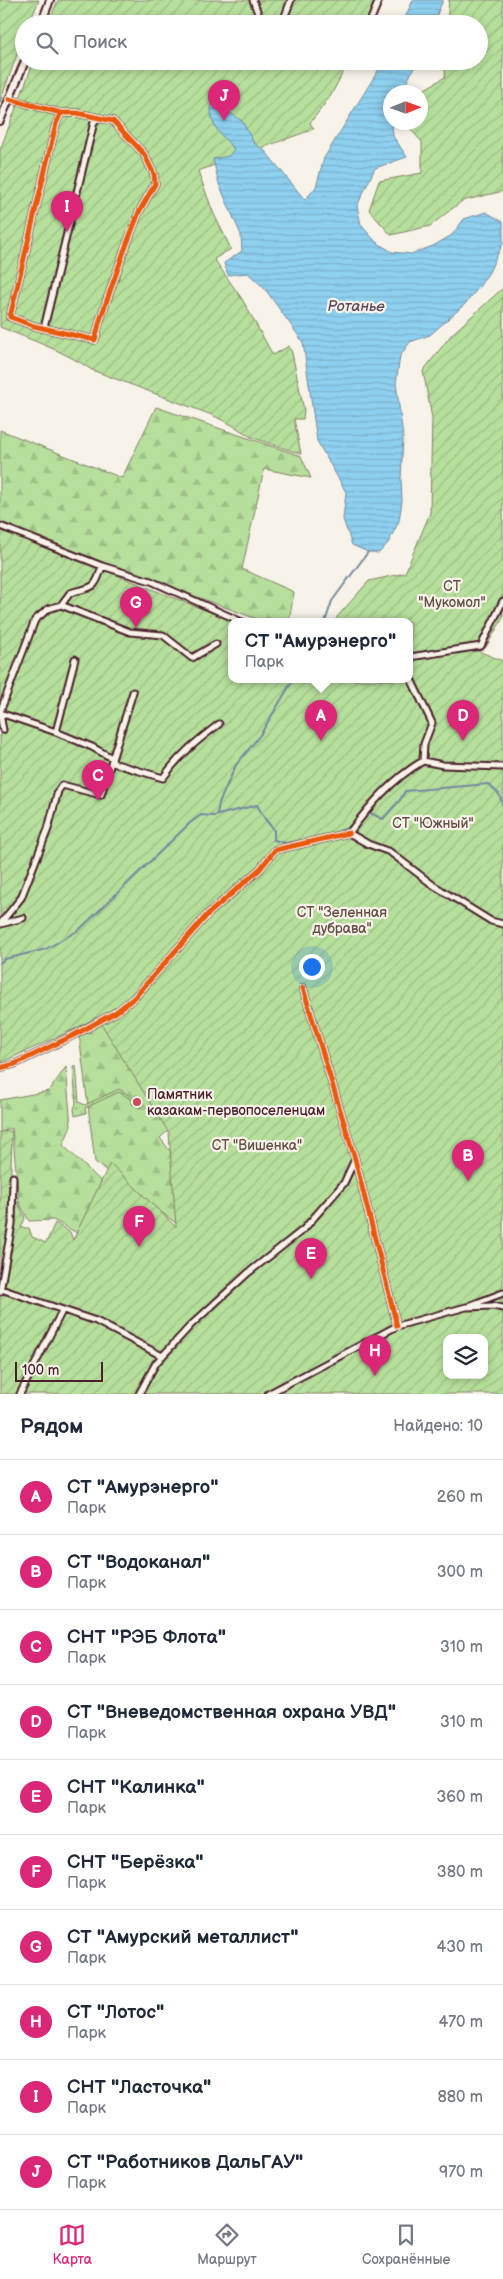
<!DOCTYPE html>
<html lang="ru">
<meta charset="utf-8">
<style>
:root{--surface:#fff;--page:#f6f6f7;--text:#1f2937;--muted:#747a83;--line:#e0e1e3;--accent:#db2777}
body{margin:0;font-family:"Balsamiq Sans",sans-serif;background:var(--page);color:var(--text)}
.controls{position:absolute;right:15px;bottom:15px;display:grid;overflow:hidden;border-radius:10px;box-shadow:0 2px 8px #0003}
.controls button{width:45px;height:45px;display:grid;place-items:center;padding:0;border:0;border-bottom:1px solid var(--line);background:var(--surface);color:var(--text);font:25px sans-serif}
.compass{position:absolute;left:383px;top:85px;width:45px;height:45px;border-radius:50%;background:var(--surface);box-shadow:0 2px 8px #0003;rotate:89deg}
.scale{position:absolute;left:15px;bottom:12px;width:88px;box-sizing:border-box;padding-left:5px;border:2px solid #4a1f2b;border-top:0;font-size:14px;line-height:18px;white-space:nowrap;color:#4a1f2b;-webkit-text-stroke:4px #f7f3e8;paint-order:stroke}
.you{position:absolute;left:311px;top:966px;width:18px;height:18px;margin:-12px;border:4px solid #fff;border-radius:50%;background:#1a73e8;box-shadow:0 0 0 8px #1a73e833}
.badge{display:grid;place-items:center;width:32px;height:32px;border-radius:50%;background:var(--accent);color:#fff;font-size:16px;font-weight:700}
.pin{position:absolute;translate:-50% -41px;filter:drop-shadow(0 1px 2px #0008)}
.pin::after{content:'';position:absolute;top:26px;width:18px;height:15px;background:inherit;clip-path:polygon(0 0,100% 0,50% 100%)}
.popup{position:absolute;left:228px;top:618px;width:185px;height:65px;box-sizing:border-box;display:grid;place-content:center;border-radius:10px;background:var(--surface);filter:drop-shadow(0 1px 4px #0005);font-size:16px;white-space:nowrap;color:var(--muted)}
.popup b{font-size:19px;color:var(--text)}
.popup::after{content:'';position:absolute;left:50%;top:100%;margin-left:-10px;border:10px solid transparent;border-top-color:var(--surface)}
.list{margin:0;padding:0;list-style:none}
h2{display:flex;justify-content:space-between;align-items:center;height:65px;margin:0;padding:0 20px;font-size:21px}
h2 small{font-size:16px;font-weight:400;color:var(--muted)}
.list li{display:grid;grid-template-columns:32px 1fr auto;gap:15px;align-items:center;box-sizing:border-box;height:75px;padding:0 20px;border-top:1px solid var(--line)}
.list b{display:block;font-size:19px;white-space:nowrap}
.list p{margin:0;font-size:16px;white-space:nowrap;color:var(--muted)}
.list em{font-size:16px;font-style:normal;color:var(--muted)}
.icon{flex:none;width:28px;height:28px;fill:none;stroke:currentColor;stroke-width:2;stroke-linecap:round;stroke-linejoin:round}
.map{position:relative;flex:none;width:503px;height:1394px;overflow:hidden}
.search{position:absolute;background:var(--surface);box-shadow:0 2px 8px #0003;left:15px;right:15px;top:15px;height:55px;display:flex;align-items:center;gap:12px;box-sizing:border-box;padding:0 18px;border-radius:28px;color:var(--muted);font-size:19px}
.sheet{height:815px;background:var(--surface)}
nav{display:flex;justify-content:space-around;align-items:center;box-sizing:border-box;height:70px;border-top:1px solid var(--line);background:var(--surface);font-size:14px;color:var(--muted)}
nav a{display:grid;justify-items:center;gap:2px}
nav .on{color:var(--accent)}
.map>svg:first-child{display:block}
.forest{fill:url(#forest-firs);stroke:#807f64}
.park{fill:url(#park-dots);stroke:#807f64}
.garden{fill:url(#garden-furrows);stroke:#807f64;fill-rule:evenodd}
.water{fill:url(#water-rules);stroke:#7389a1}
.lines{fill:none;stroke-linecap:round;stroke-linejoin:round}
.stream{stroke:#7389a1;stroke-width:2}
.minor-casing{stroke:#4a1f2b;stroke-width:9}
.tertiary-casing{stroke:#4a1f2b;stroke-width:10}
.minor{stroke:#f7f3e8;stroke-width:5}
.tertiary{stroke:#f7f3e8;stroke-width:6}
.cycleway-casing{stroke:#f7f3e8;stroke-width:8}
.cycleway{stroke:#e8590c;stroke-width:5}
.poi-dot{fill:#d1495b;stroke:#f7f3e8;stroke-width:2}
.labels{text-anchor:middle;stroke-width:4.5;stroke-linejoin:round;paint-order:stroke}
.park-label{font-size:14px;fill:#654f47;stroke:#f7f3e8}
.poi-label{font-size:14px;fill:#4a1f2b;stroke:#f7f3e8;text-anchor:start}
.water-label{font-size:15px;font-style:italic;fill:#5b4b5c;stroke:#f7f3e8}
</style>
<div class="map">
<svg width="503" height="1394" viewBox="0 0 503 1394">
<defs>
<pattern id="forest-firs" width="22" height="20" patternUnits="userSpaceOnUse" patternTransform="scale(1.25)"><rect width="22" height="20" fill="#b6df9c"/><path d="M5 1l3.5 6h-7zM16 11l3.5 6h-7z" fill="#9ebf87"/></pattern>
<pattern id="park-dots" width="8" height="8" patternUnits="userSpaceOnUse" patternTransform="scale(1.25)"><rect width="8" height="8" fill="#b6df9c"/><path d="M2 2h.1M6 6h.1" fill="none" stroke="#9ebf87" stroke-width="1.8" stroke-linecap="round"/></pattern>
<pattern id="garden-furrows" width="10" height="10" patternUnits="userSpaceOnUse" patternTransform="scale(1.25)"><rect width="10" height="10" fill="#b6df9c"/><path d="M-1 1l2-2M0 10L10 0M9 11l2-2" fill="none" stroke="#9ebf87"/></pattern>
<pattern id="water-rules" width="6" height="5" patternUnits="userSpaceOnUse" patternTransform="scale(1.25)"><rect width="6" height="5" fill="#8ed0ef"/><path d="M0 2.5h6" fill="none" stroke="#7cb2cd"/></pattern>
</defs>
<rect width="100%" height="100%" fill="#f7f3e8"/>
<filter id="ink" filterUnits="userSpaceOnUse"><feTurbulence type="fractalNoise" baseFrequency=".02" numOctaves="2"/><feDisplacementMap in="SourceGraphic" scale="10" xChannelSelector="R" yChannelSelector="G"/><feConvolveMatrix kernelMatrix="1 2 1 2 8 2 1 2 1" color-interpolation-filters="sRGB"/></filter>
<g filter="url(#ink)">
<path class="forest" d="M156,407l145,49 10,22 -47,-9 -22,100 52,23 -5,30h-24l-265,-98v-94l122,48z
M149,999l87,69 -76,70 44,56 -15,39 -94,-71 -16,-128z
M66,1067l5,59 -8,19 48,46 -32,43 -26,-14 -24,1 -10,-19 -7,-74 -12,5v-33l49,-9z"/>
<path class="park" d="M76,1065l3,37 6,3 34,-16 14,9 3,-3 7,3 -3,10 -8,-4v-4l-13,-8 -34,16 1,5 -11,3 -1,-7 2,-6 -3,-37z"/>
<path class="garden" d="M0,0h39l-10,24h-5v11l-24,67z
M58,0h319l-10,24h-319z
M449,0h54v191l-41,10 -32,25 -39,9 -22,-25 10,-29 43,-8v-31l-17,-19 15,-1v-30l25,-15 1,-16h33v-37h-32z
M34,61h315l-19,36 -20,26 4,6 -116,42 15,41 18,37 -17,10 28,40 31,56 16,-9 3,7 12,57 -1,9h-9l7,35 -50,-17 -17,-11 -22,-11 -120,-45c-28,-19 -61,-30 -92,-43v-177z
M503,288v330l-17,29 -8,4 25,10v733h-503v-262l12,-1 -2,71h8l7,16 -4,10h8l3,9 14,6 9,-20 15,9 3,8 37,-77 66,64 -7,-94 -72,-116 -20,11 -77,35v-534l235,93h-3v58h178v-58h-74l1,-5 32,-36 36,-8 25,-60 2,-95 -9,-47 29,-37zM447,1338h37v37h-37z"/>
<path class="water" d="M413,0h30l-10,24h-31z
M384,61h33l-15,31h-12v30l2,1 1,13 14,21 -32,11 -18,38 4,19 15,17 16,10 19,2 22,-8 19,-11 12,-16 22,-7 17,10v21l-14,29 -10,15 -14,17 -35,31 -20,7 -10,14 -4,27 7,54 -2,42 1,22 -3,20 -11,22 -9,10 -11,-1 -16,-7 -9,-26 3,-27 -29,-51 -14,-99 -38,-53 -17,-16 -20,2 -4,-12 18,-12 -1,-16 -22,-51 -6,-25 16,-3 5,-7c-19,-21 -28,-27 -20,-56l12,-5 2,18 -2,4 16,11 12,22 11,8 40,49 11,-13 8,-29z"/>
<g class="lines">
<path class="stream" d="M325,622l7,-21 36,-49
M366,811l17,8 17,-19 5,-9 83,-7 11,10 4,12
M217,815l2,-12 17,-38 24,-30 33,-55
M329,835l21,-8
M0,963l5,-4 41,-10 33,-19 111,-107 11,-8 13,1 43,-11 8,14 9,11v10l12,3 34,-6"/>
<defs>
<path id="minor" d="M253,0l6,16 7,8
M282,24l9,-24
M369,24l10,-24
M9,99l52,14h16l36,8 31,33 10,20 1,10 -16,28 -16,42 -23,66 -5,20 -61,-14 -24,-9 46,-193 5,-11
M44,328l50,-206 3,-3
M0,526l102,40 49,15 91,41
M61,605l69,27 33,3 29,23 24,-14
M410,657l71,-11 22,-45
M410,677l22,46 -8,21 -1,17
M0,712l35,-92 13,-11 13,-4 9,-12c23,-7 25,-2 32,-27
M0,713l56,19 36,15 20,11 1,5 50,15c16,-23 35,-38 56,-54
M0,714l3,16
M56,732l19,-73
M349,833c21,-28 43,-54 74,-72l20,4 60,2
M349,833l19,11 22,8 43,33 58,36 12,3
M0,924l21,-26 27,-69 10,-38 4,-6 39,10 32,-103
M1,924l22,-6
M303,988l52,171 42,167
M0,1068l15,-4 61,-30 40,-22 18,-14 74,-84 52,-45 15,-19 74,-17
M1,1289l95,32 66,35
M0,1292l12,-68 1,-47
M471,1305l32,-12
M20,1394l42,-83
M139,1394l17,-31 35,-38 57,-52 56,-44 40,-46 11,-24
M268,1394l129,-68 69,-19 27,-1 10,2"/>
<path id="tertiary" d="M41,24l9,-24
M0,121l25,-60"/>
</defs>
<use href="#minor" class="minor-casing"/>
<use href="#tertiary" class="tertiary-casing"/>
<use href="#minor" class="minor"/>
<use href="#tertiary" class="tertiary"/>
<defs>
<path id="cycleway" d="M9,99l52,14h16l36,8 31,33 10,20 1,10 -16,28 -16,42 -23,66 -5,20 -61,-14 -24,-9 46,-193 5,-11
M303,988l52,171 42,167
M0,1068l15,-4 61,-30 40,-22 18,-14 74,-84 52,-45 15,-19 74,-17"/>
</defs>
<use href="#cycleway" class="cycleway-casing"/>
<use href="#cycleway" class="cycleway"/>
</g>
</g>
<circle class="poi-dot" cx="137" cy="1102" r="5"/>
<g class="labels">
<g class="park-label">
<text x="452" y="591">СТ<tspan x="452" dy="16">"Мукомол"</tspan></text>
<text x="433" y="828">СТ "Южный"</text>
<text x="342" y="917">СТ "Зеленная<tspan x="342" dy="16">дубрава"</tspan></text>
<text x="257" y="1150">СТ "Вишенка"</text>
</g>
<g class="poi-label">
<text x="147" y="1099">Памятник<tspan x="147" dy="16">казакам-первопоселенцам</tspan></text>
</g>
<g class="water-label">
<text x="356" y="311">Ротанье</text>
</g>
</g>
</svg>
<div class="controls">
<button><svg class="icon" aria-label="layers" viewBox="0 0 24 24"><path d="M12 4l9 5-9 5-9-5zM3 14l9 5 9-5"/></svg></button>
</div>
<svg class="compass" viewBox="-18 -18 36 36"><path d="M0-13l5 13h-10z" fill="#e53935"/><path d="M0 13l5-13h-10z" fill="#747a83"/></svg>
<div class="scale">100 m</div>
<div class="you"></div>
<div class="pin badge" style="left:321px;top:741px">A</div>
<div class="popup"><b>СТ &quot;Амурэнерго&quot;</b>Парк</div>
<div class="pin badge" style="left:468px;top:1181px">B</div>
<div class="pin badge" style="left:98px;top:801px">C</div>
<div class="pin badge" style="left:463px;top:741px">D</div>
<div class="pin badge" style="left:311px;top:1279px">E</div>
<div class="pin badge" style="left:139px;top:1247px">F</div>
<div class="pin badge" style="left:136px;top:628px">G</div>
<div class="pin badge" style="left:375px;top:1376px">H</div>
<div class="pin badge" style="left:67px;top:232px">I</div>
<div class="pin badge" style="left:224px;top:121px">J</div>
<div class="search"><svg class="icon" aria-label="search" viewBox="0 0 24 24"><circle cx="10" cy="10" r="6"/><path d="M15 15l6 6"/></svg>Поиск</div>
</div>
<section class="sheet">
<h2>Рядом<small>Найдено: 10</small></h2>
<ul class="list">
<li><span class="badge">A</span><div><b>СТ &quot;Амурэнерго&quot;</b><p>Парк</p></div><em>260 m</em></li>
<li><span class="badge">B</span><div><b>СТ &quot;Водоканал&quot;</b><p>Парк</p></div><em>300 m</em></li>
<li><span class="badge">C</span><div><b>СНТ &quot;РЭБ Флота&quot;</b><p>Парк</p></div><em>310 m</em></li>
<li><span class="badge">D</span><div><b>СТ &quot;Вневедомственная охрана УВД&quot;</b><p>Парк</p></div><em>310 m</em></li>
<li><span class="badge">E</span><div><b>СНТ &quot;Калинка&quot;</b><p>Парк</p></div><em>360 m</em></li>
<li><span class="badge">F</span><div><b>СНТ &quot;Берёзка&quot;</b><p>Парк</p></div><em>380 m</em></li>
<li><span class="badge">G</span><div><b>СТ &quot;Амурский металлист&quot;</b><p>Парк</p></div><em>430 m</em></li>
<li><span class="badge">H</span><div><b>СТ &quot;Лотос&quot;</b><p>Парк</p></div><em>470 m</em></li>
<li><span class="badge">I</span><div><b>СНТ &quot;Ласточка&quot;</b><p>Парк</p></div><em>880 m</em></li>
<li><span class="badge">J</span><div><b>СТ &quot;Работников ДальГАУ&quot;</b><p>Парк</p></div><em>970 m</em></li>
</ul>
</section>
<nav>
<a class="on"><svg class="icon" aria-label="map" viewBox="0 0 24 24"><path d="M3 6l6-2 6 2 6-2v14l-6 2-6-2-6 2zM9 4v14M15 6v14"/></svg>Карта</a>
<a><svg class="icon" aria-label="directions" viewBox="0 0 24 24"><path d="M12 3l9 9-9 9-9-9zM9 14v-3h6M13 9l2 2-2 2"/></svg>Маршрут</a>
<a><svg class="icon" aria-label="saved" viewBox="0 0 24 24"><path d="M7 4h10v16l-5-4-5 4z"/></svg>Сохранённые</a>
</nav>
